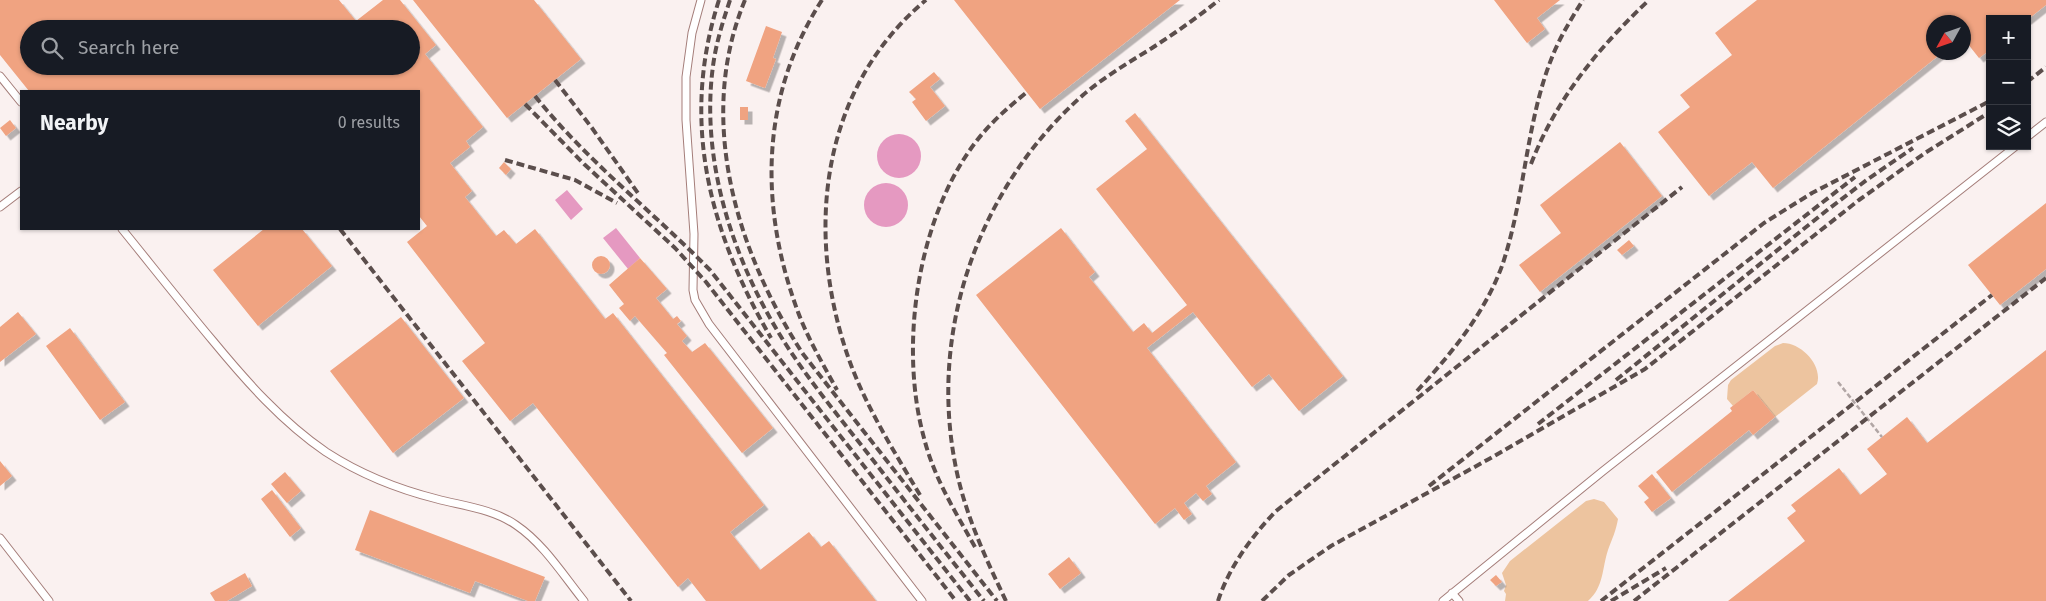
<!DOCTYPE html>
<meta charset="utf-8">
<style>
:root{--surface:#171b24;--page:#242831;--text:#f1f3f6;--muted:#9ea1a6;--line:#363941}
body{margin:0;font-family:"Fira Sans",sans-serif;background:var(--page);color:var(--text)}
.controls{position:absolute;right:15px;top:15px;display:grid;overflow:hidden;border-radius:0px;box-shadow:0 1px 4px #0004}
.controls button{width:45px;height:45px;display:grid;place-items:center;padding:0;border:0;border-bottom:1px solid var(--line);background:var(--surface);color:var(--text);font:25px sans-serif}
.compass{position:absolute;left:1926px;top:15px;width:45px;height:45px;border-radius:50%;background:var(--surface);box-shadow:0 1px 4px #0004;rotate:230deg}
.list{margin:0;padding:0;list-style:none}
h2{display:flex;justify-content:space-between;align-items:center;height:65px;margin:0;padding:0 20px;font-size:21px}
h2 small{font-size:16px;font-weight:400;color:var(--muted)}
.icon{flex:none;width:28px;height:28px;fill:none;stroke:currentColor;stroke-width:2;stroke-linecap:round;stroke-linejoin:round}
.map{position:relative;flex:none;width:2046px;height:601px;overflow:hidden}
.search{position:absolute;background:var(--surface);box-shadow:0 1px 4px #0004;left:20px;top:20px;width:400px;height:55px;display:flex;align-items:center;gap:12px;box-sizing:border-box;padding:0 18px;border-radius:28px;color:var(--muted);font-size:19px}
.panel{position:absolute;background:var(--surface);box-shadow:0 1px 4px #0004;left:20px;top:90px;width:400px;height:140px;border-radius:0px}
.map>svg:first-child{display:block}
.green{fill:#edc49f}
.water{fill:#e599c1}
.building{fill:#f0a381;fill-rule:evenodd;filter:url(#shadow)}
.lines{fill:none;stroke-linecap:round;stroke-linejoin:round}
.lane-casing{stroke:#a47d79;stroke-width:9}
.path{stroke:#b1a6a5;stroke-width:2.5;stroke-dasharray:5 2.5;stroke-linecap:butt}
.lane{stroke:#fff;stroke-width:7}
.rail{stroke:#5b4e4c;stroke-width:4;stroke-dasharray:8 4;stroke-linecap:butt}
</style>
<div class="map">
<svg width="2046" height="601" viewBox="0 0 2046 601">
<defs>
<filter id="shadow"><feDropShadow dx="4.5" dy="4.5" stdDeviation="0" flood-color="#0004"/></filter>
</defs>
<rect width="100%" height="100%" fill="#faf1f0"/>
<path class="green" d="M1783,343c19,0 40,23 34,41l-42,33 -22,-27 -20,16 -6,-7 1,-14 3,-5 44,-34z
M1594,499l10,3 14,17c-2,12 -6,20 -10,31 -6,18 -4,37 -20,51h-83l1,-7 -2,-3 2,-6 -4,-12 8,-12 76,-60z"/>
<path class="water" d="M877 156a22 22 0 1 1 44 0a22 22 0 1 1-44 0Z
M864 205a22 22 0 1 1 44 0a22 22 0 1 1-44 0Z
M567,190l16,19 -12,11 -16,-20z
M616,228l24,30 -12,11 -25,-31z"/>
<path class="building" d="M0,0h339l17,21 27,-21h17l36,45 -11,9 58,73 -17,14 4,6 -20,16 22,28 -7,6 31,39 8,-6 12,14 19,-15 70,90 8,-6 151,192 -34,27 30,38 49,-38 12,15 8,-6 47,60h-170l-18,-23 -10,9 -145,-184 -23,18 -48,-60 23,-18 -78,-101 20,-16 -8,-10v-125h-390l-29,-36zM29,29h382v37h-382z
M413,0h121l47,59 -74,59z
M954,0h226l-140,109z
M1494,0h66l-23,18 8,11 -18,14z
M1757,0h289v5l-19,15 -37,-1v31l-11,8 -15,-19v-17h-30v30h9l-170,136 -21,-26 -43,34 -51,-64 32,-25 -10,-12 52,-40 -17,-22z
M766,26l16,6 -9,26 3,1 -11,29 -19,-7z
M934,72l6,7 -10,8 15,19 -19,15 -14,-19 4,-3 -7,-7z
M740,107h8v13h-8z
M1135,113l208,263 -44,35 -30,-37 -17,13 -59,-75 -46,36 89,114 -30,24 6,8 -9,7 -7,-8 -12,10 8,11 -8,6 -9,-12 -20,16 -179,-229 85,-67 34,44 -6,5 44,55 11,-9 8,10 35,-28 -91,-116 51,-40 -22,-28z
M10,120l6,8 -10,8 -6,-8z
M1620,142l42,54 -122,96 -21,-27 42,-32 -21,-28z
M504,162l7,7 -5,6 -7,-7z
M2046,203v66l-46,36 -32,-40z
M264,229h38l30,37 -74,60 -45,-56z
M1629,240l5,6 -12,9 -5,-5z
M592 265a9 9 0 1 1 18 0a9 9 0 1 1-18 0Z
M640,258l27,31 -11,9 17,21 4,-3 4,5 -4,3 10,12 -5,5 10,11 13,-9 68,85 -31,25 -78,-98 3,-2 -32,-37 -5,5 -11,-13 5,-4 -15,-19z
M18,312l18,22 -36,28v-35z
M401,317l63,81 -71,55 -63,-82z
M70,328l55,74 -25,18 -54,-74z
M2046,350v251h-318l77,-60 -18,-23 9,-7 -5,-6 48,-37 21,27 27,-21 -20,-25 40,-32 20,26z
M1753,390l22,27 -22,18 -4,-5 -77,62 -16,-20 76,-61 -2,-3z
M0,461l12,15 -12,10z
M285,472l16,19 -14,12 -16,-19z
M1652,474l19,24 -19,14 -8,-10 5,-4 -11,-12z
M272,490l29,38 -11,9 -29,-38z
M370,510l175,67 -10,24h-7l-53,-20 -5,12 -115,-43z
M1069,557l12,16 -21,16 -12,-15z
M245,573l7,13 -25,15h-12l-5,-8z
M1496,575l6,7 -6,4 -6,-6z"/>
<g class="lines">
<defs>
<path id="lane" d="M701,0l-9,33 -6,44v43l8,114 -1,56 2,10 14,24 213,277
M0,76l21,26
M2027,137l19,-15
M0,207l21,-16
M122,229c30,37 60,75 91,112 33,40 69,81 113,111 34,22 71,37 111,47 27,7 56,10 79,26 28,19 47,50 68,76
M0,538l49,63
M1452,593l7,8
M1443,601l160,-130 413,-325"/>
</defs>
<use href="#lane" class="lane-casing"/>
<path class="path" d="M1838,382l44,55"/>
<use href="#lane" class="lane"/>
<path class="rail" d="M719,0c-39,121 -10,231 52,338
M730,0c-7,21 -14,43 -17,66 -13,96 21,197 72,277 25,39 55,75 84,112 38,49 76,97 115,146
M745,0c-49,118 -9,251 58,354l194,247
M822,0c-62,96 -63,207 -24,312 10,27 25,52 39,78
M555,80l37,48 48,68
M2027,82l19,-15
M535,96c51,64 117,115 175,174l260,331
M525,104l59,60 91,84 31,34 250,319
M505,160l70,20 42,23
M1531,164c25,-65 68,-117 118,-164
M340,229l291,372
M1616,380l210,-169 42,-32 45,-31
M1417,391c34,-37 69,-79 86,-128 23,-70 23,-146 52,-213 8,-18 18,-34 28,-50
M1538,424l317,-247
M1429,486l335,-263 48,-30 178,-92
M920,495c-25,-42 -52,-85 -69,-130 -47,-127 -33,-275 75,-365
M975,547c-20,-36 -41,-69 -51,-109 -26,-94 -6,-229 59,-305 13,-15 28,-28 44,-41
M1006,601c-21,-44 -42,-89 -51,-138 -26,-136 25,-277 128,-368 21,-18 45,-32 69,-47 23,-15 46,-31 67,-48
M1218,601c11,-34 34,-65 58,-90l406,-324
M1262,601l27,-26 42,-29 158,-87 156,-90 214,-169 66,-47 65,-41
M1601,601l391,-306
M1611,601l55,-33
M1634,601l412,-323"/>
</g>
</svg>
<div class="controls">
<button>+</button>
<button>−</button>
<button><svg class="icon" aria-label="layers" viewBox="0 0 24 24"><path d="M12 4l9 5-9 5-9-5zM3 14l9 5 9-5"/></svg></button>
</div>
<svg class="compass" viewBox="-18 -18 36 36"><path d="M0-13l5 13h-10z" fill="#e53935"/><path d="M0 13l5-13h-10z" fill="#9ea1a6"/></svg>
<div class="search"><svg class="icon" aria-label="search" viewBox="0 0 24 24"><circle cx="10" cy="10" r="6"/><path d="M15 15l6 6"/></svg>Search here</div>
<section class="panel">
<h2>Nearby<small>0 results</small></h2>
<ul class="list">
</ul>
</section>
</div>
